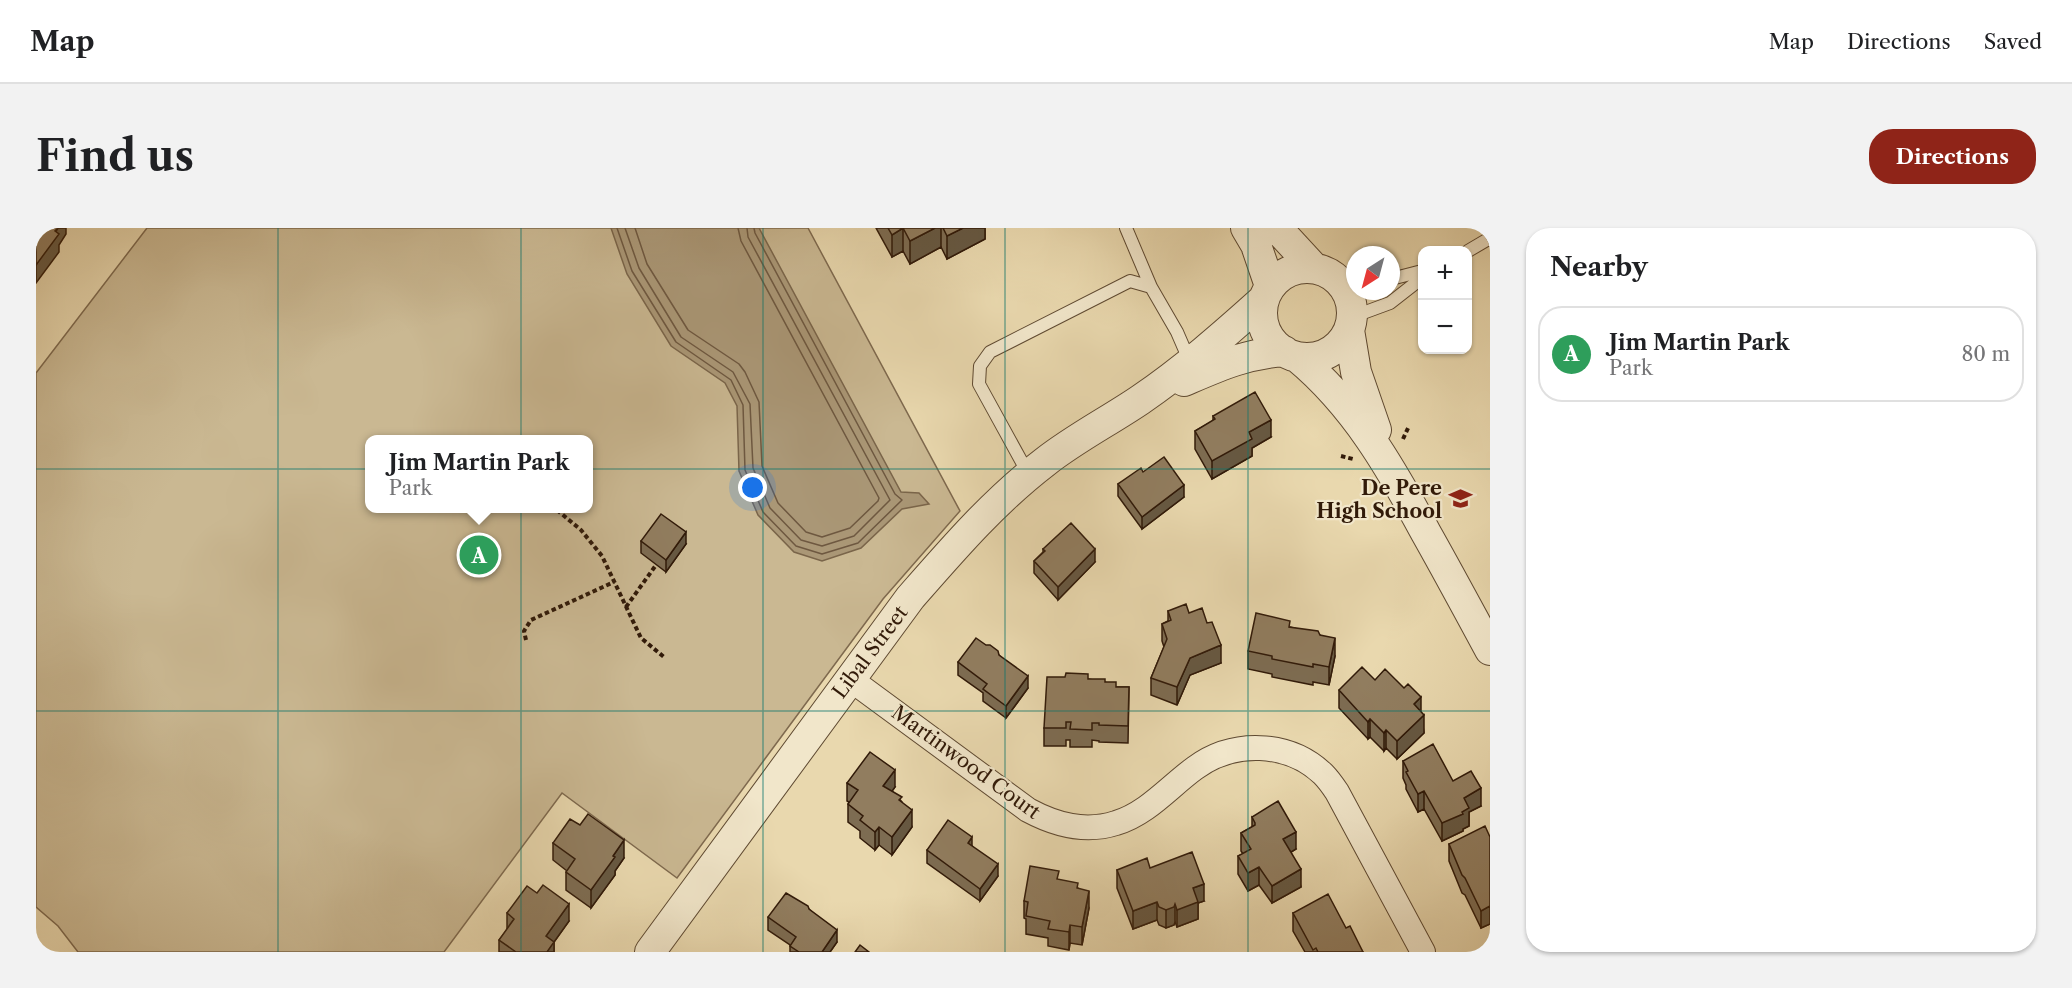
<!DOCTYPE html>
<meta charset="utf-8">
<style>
:root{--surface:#fff;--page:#f2f2f2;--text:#202124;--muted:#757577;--line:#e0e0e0;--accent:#8f2418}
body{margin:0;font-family:"Libre Caslon Text",serif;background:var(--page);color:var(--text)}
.controls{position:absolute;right:18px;top:18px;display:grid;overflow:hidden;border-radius:12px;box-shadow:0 2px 4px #0004}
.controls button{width:54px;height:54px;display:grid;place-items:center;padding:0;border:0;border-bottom:2px solid var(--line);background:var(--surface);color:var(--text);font:30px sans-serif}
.compass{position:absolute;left:1310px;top:18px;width:54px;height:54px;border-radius:50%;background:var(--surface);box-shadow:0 2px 4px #0004;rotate:216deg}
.you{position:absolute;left:717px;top:260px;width:21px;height:21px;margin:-15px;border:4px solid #fff;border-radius:50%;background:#1a73e8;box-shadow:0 0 0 9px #1a73e833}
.badge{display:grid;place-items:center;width:39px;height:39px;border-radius:50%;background:var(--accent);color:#fff;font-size:20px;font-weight:700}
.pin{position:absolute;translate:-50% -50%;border:3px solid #fff;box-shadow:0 2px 6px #0006}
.popup{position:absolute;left:329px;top:207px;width:228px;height:78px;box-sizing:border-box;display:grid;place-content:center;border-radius:12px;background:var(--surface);filter:drop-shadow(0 2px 4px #0005);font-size:20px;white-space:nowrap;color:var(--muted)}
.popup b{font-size:22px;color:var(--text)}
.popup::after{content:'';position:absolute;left:50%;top:100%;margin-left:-12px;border:12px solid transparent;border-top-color:var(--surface)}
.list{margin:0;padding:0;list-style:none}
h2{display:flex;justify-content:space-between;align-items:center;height:78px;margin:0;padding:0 24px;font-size:26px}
h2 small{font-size:20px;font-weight:400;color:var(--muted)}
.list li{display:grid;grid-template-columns:39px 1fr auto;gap:18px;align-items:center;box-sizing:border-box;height:96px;margin:0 12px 12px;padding:0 12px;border:2px solid var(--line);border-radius:24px}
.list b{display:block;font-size:22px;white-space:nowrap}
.list p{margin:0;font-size:20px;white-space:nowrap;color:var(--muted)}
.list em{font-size:20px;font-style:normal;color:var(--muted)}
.map{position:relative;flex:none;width:1454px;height:724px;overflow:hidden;border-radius:24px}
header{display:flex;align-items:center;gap:36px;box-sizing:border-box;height:84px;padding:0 30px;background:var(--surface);border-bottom:2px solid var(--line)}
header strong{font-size:28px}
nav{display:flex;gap:33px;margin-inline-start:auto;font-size:21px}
.intro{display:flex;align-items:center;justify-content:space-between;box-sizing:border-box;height:144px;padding:0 36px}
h1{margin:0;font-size:42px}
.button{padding:15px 27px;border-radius:24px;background:var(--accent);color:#fff;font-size:21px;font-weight:700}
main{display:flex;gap:36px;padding:0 36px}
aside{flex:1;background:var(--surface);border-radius:24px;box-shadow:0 2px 4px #0004}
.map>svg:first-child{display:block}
.green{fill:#cab892;stroke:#7e694e;stroke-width:1.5;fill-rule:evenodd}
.water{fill:#aa9776;stroke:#7a654a;stroke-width:1.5}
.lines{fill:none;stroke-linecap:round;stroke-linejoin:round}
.shore{stroke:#6e5840;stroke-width:1.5}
.service-casing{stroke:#5f4a32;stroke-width:14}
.minor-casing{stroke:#5f4a32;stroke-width:26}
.tertiary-casing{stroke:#5f4a32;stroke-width:32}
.path{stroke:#311a09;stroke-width:4;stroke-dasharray:4.5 3;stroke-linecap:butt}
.service{stroke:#f1e6ca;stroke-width:12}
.minor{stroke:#f1e6ca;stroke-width:24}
.tertiary{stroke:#f1e6ca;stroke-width:30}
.wall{fill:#7d6c52;stroke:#311a09;stroke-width:1.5}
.shaded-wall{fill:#665842;stroke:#311a09;stroke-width:1.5}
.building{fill:#917d5f;stroke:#311a09;stroke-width:1.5}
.grid{fill:none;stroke:#0f766e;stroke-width:1.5;stroke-opacity:0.55}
.labels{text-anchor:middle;stroke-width:4.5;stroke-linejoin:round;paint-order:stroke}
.poi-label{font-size:20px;font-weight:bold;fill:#311a09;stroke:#f1e6ca;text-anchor:end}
.street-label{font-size:20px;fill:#311a09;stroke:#f1e6ca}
</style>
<header>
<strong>Map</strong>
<nav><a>Map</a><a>Directions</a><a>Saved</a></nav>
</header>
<div class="intro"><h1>Find us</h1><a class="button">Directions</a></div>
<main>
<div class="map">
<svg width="1454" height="724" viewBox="0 0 1454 724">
<rect width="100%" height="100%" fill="#e9d8ae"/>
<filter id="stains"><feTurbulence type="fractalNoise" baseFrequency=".00333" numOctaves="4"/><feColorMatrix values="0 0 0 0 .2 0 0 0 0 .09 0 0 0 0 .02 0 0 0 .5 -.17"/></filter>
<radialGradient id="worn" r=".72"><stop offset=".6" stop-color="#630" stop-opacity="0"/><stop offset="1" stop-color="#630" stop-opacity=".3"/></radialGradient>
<path class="green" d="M111,0h661l152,283 -77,88 -206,279 -115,-85 -118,159h-366l-20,-26 -22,-19v-534zM334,212h218v68h-218z"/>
<path class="water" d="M575,0h148l142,264 18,1 10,11 -27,5 -41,39 -39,13 -28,-9 -36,-37 -19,-44 -2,-65 -12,-23 -54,-37 -44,-72z"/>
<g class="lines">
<path class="shore" d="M581,0l15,43 44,71 55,38 12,25 2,65 18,42 33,34 26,8 36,-11 44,-43 -7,-6 -140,-261 -1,-5
M589,0l14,40 42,69 52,35 17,32 3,64 17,40 31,32 21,6 32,-10 36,-36 -142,-263 -1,-9
M599,0l12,36 41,66 51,34 6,8 14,30 3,64 16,37 28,29 16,5 28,-9 28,-27 1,-3 -138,-257 -3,-13"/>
<defs>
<path id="service" d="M1090,0l25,59
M1432,23l22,-13
M1296,46l23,7
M1355,51l31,-8
M1316,89l38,-14 32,-25
M993,247l-50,-91 1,-18 10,-14 140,-71 21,6 26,45 13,30"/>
<path id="minor" d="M814,451l178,131c28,15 57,23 88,13 31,-9 54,-37 79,-55 38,-28 93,-27 128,6 5,5 10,12 14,18l86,160"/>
<path id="tertiary" d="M1210,0l10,17 14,41
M1241,0l36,39
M1226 85a45 45 0 1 1 90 0a45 45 0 1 1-90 0Z
M1313,102l7,42 20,58
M1261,129c58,48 94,111 129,176 22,39 43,78 64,117
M1148,153c35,-15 61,-27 100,-30
M614,724l260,-354c42,-48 84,-97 135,-136 29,-23 64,-41 95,-62 44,-30 84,-65 124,-101"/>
</defs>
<use href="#service" class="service-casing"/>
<use href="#minor" class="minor-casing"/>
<use href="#tertiary" class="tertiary-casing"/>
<path class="path" d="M1367,211l6,-13
M1305,228l12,3
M521,282l24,20 21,26 39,82 23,19
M590,379l30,-42
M490,412l-2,-9 7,-11 83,-38"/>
<use href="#service" class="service"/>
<use href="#minor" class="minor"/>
<use href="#tertiary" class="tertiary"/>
</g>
<path class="wall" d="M840,0h109v11l-38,20 -6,-12 -31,17 -7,-13 -11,6z
M1177,188l58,21 -19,11v8l-40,23 -17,-30v-18l18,-10z
M1107,244l41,25 -42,32 -24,-33v-12z
M605,313l45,3 -20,28 -25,-19z
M1007,321l52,13 -37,38 -24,-27v-12l9,-9z
M1132,383l21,2 32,50 -31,12 -13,30 -26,-10v-17l13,-31 -2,-6v-17l6,-3z
M1254,399l30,8 15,21 -6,29 -16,-3v3l-41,-8v-3l-24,-5v-18z
M963,427l29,33 -22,30 -23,-17v-8l-25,-18v-13z
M1052,451l17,3 11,5h13l-1,56 -29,-1v-1l-7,-1v7h-22v-7h-4v6h-22v-18z
M1339,452l46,32 3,21 -27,26 -11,-11 -2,3 -14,-14 -2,2 -29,-31v-18z
M1367,533l50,20 28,25 -12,6v14l-6,3v2l-21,10 -18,-32 -6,3 -12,-23v-4l-3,-7z
M811,555l48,4 -3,4 10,11 10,25 -20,28 -13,-10 -4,5 -15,-12v-7l-12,-9v-18l1,-2 -2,-1z
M1216,589l44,32 -5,3 10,35 -29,16 -13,-18 -11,6 -10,-17v-18l5,-2 -2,-3v-18l11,-6z
M1454,609v87l-9,4 -16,-33 -3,-2 -13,-32v-17z
M517,615l71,15 -9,13v4l-24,33 -25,-18v-18l1,-1 -14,-11z
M936,618l26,30 -18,25 -53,-38v-13z
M1114,640l54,33 -6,2v16l-21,8 -2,-5 -1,3 -8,3 -7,-3 -2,-5 -24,9 -16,-41v-18z
M1023,652l19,8 11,20 -7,37 -12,-2 -1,7 -21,-4v-8l-22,-4v-15l-2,-1v-17z
M773,681l28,33 -7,10h-40v-7l-22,-15v-13z
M471,685l62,8 -15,21v10h-55v-12l8,-10z
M1257,685l53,15 17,24h-58l-12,-21z"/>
<path class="shaded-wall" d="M22,0h8v6l-7,11v7l-23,31v-18z
M867,0v23l-11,6v-22z
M899,0h6v19l-31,17v-23z
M927,0h22v11l-38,20v-23z
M1235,192v17l-19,11v8l-40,23v-18l37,-29z
M1148,257v12l-42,32v-12z
M650,304v12l-20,28v-12z
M1059,321v13l-37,38v-13z
M1299,410v18l-6,29v-18z
M1185,417v18l-31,12 -13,30v-18l13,-29z
M992,448v12l-22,30v-12z
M1385,469v18l-7,-11z
M1388,487v18l-27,26v-18z
M1334,491v18l-2,2v-17z
M1350,502v18l-2,3v-18z
M859,542v17l-12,17v-18z
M1445,560v18l-12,6v14l-6,3v2l-21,10v-18l22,-25z
M1388,563v18l-6,3v-18z
M876,582v17l-20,28v-18z
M843,599v18l-4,5v-18z
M1260,604v17l-13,8v-18z
M936,609v12l-4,-6z
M588,612v18l-9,13v4l-24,33v-18l22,-34z
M962,636v12l-18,25v-12z
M1223,639v18l-11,6v-18z
M1265,641v18l-29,16v-17z
M1168,656v17l-6,2v16l-21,8v-17l16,-22z
M1053,663v17l-7,37v-18z
M1121,674v18l-24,9v-18z
M533,676v17l-15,21v10h-8v-16z
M1139,676v18l-1,3 -8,3v-18z
M1454,678v18l-9,4v-17z
M1034,697v18l-1,7v-18z
M801,702v12l-7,10h-8z"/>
<path class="building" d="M0,0h22l-3,3 4,3 -23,31z
M852,0h47l-25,13 -7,-13 -11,7z
M907,0h20l-16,8z
M1219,164l16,28 -22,12 3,7 -40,22 -17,-30 20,-12 -2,-3z
M1128,229l20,28 -42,32 -24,-33 23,-16 2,4z
M625,286l25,18 -20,28 -25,-19z
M1035,295l24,26 -37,38 -24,-26 11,-10 -2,-2z
M1150,376l3,9 13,-5 5,15 5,-1 9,23 -31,13 -13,29 -26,-9 16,-39 -5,-15 9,-4 -3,-9z
M1220,385l34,8 -1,6 29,4 2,4 15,3 -6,29 -16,-3v3l-41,-8v-3l-24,-5z
M940,410l10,7h4l8,6 1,4 29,21 -22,30 -23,-17 4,-5 -29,-22z
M1326,439l13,13 10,-11 19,19 4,-4 13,13 -7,7 10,11 -27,26 -11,-11 -2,3 -14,-14 -2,3 -29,-32z
M1030,445l22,1v5h17v3h11v5h13l-1,39 -29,-1v-2h-7v7l-22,-1 1,-7h-5v6h-22l3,-51h18z
M1397,516l20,37 18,-10 10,17 -17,10 5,10 -7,4 1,2 -21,9 -18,-32 -6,3 -12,-22 2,-1 -5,-10z
M834,524l25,18 -12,16 19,11 -3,3 13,10 -20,27 -13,-10 -4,5 -15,-12 3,-4 -15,-12 10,-14 -11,-7z
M1242,573l18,31 -13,7 18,30 -29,17 -13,-19 -11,6 -10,-17 13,-7 -10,-16 14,-8v-2l-3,-6z
M552,586l36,26 -11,16 2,1 -24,33 -25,-18 9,-13 -22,-16 17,-24 10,6z
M912,592l24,17 -4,6 30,21 -18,25 -53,-39z
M1449,598l5,11v69l-9,5 -16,-33 -3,-3 -13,-31z
M1156,624l12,32 -11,4 5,14 -21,8 -2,-6 -1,3 -8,3 -7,-3 -2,-5 -24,9 -16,-41 30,-12 3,10z
M994,638l29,5 -2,8 21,4 -1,5 12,3 -7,36 -12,-2 -1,7 -21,-3 2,-8 -24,-5 2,-14 -4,-1z
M507,657l26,19 -23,32 8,6 -7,10h-31l-17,-12 15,-21 -7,-6 20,-27 10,7z
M750,665l22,13 1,3 28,21 -15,22h-23l-9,-6 6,-9 -28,-20z
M1292,666l18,34 4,-2 13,26h-45l-2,-4 -3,2 -20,-37z
M824,717l9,7h-14z"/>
<path class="grid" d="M242,0v724M485,0v724M727,0v724M969,0v724M1212,0v724M0,241h1454M0,483h1454"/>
<defs>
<symbol id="school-bare" viewBox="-9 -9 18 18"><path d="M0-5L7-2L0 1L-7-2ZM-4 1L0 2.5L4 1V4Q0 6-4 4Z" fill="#8f2418" stroke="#f1e6ca" stroke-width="2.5" paint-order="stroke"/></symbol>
</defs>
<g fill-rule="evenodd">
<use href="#school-bare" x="1408" y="254" width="33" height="33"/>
</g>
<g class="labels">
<g class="poi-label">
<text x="1406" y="267">De Pere<tspan x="1406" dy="23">High School</tspan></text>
</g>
<g class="street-label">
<text transform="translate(834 424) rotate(-53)" y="7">Libal Street</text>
<text transform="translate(930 534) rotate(36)" y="7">Martinwood Court</text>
</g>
</g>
<rect width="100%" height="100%" filter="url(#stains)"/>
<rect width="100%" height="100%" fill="url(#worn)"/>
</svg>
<div class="controls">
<button>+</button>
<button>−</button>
</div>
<svg class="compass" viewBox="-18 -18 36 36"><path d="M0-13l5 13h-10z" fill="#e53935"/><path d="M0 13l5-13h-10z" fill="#757577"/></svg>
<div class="you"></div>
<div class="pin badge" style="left:443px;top:327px;background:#2e9e5b">A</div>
<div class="popup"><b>Jim Martin Park</b>Park</div>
</div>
<aside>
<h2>Nearby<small></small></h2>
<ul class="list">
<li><span class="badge" style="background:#2e9e5b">A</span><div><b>Jim Martin Park</b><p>Park</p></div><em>80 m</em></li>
</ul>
</aside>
</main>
